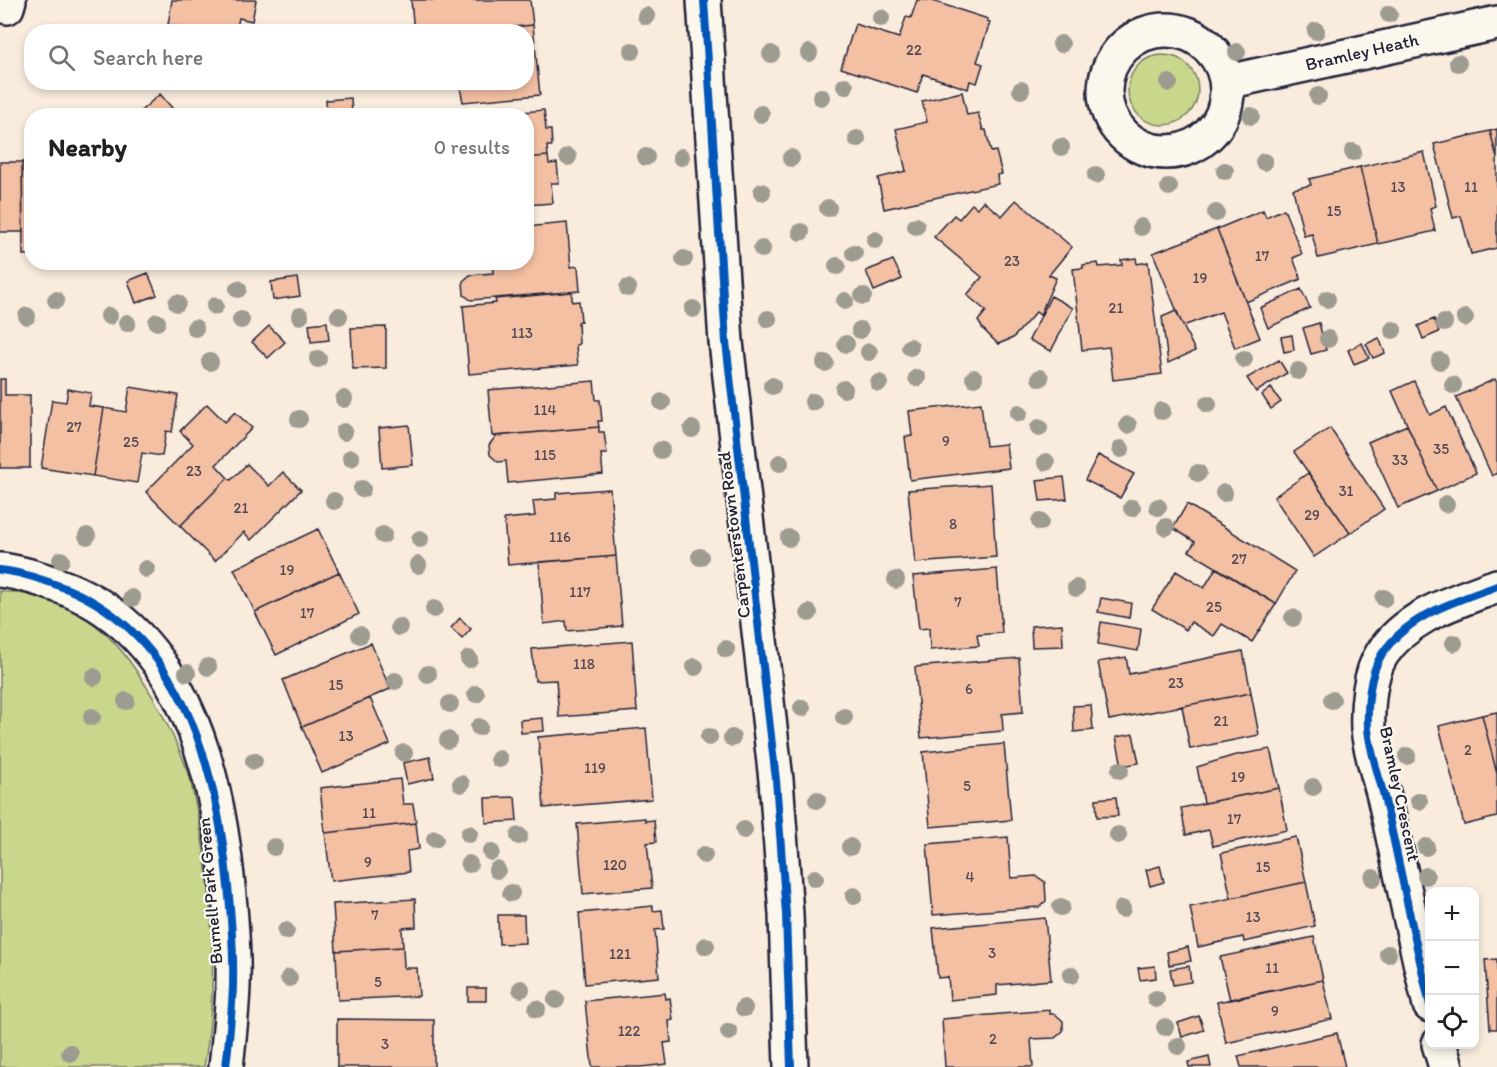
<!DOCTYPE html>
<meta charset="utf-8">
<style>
:root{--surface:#fff;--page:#f2f2f2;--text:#202124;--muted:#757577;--line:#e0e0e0}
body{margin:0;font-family:Itim,sans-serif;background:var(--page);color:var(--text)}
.controls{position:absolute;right:18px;bottom:18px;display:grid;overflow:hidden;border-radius:12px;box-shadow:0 3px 9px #0003}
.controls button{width:54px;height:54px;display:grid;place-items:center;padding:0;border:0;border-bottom:2px solid var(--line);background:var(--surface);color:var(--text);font:30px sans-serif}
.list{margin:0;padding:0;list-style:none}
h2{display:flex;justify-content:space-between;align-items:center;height:78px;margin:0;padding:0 24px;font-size:26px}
h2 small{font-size:20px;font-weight:400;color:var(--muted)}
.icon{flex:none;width:33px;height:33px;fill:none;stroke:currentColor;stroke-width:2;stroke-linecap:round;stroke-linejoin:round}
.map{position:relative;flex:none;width:1497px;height:1067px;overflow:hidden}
.search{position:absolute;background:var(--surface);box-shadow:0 3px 9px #0003;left:24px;top:24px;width:510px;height:66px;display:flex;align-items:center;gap:15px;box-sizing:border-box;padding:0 21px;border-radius:24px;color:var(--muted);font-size:22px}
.panel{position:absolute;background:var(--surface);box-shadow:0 3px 9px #0003;left:24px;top:108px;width:510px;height:162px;border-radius:24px}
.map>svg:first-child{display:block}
.green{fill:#c8d78b;stroke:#757c63;stroke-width:1.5}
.building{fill:#f3c0a3;stroke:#22223b;stroke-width:1.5}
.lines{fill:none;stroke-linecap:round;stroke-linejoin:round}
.minor-casing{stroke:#22223b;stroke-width:38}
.minor{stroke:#fbf7ec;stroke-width:33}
.cycleway-casing{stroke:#fbf7ec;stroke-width:11}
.cycleway{stroke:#0057b8;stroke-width:8}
.tree{fill:#9e9b91}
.labels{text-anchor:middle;stroke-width:4.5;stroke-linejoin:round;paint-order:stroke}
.number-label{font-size:15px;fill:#564a55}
.street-label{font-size:18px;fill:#22223b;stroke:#fbf7ec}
</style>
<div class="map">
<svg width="1497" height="1067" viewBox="0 0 1497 1067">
<rect width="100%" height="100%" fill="#f9ecdd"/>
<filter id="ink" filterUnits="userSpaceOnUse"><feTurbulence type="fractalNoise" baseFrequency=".0167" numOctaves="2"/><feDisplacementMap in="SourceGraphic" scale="12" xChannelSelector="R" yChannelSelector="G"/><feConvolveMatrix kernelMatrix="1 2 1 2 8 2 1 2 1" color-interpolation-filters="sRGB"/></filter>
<g filter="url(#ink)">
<path class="green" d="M1128 90a35 35 0 1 1 70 0a35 35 0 1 1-70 0Z
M0,591c84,5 124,51 161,121 11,22 24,47 30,71 21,88 29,195 13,284h-204z"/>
<path class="building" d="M172,0h84l-4,21 -13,-3 -3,14h-30l-38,-7z
M411,0h119l3,25 -68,7h-51z
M917,0h12l59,19 -1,2 3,1 -13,40 6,2 -6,19 -7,-2 -2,8 -45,-15 -6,19 -76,-25 14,-44 44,14 7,-21 5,1z
M168,25l38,7h-39z
M533,25l7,70 -77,7 -4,-20h67v-50h-61z
M962,92l5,23 11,-2 5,17h3l5,22 5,-1 6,23 -5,1 1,9 -114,25 -6,-31 28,-7 -10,-42 31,-7 -5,-21z
M160,94l19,22h-44z
M351,98l1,18h-25l-1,-16z
M544,110l2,20h5l1,16h-5l1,10 -22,2v-42h-47z
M1497,129v29l-7,-27z
M1490,131l7,27v90l-26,6 -10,-38 -8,2 -19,-74z
M1424,152l12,54 -6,2 5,23 -57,13 -18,-77z
M548,156l1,8 8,-1 2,20h-8l2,20 -27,2v-47z
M0,162h22l1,70h-23z
M22,162h10v93h-9z
M1360,167l18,77 -60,14 -6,-24 -8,2 -11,-47 18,-4 -2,-6z
M1016,200l56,47 -23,28 7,3 -16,37 -4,-3 -23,26 -15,6 -15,-15 -5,-8 8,-10 -19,-16 15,-18 -48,-40 20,-22 5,4 13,-15 5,4 6,-7 19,15z
M1284,209l18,45 -9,4 8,21 -55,23 -29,-73 46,-19 3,7z
M567,223l4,44 7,-1 2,25 -109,9 -7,-5 -1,-14 7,-6 23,-2 -1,-11h34v-35z
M1217,229l43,109 -25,10 -14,-36 -38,14 -30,-73z
M1136,258l1,6 11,-2 14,112 -49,6 -4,-33 -27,3 -9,-81 10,-1v-3l15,-2 1,4 23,-2 -1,-5z
M893,260l9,19 -28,12 -8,-20z
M148,273l9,22 -21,8 -8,-22z
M297,278l3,18 -27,4 -2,-18z
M1301,289l9,19 -42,20 -8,-20z
M572,292v10l7,-1 2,20 -3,1 1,22 -3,1 2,20 -109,9 -6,-68 33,-3 -1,-4z
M1051,296l22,12 -22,43 -22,-11z
M1176,311l19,40 -27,12 -6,-46z
M1434,319l5,13 -16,7 -5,-13z
M327,322l2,18 -18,2 -2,-18z
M1319,323l7,27 -15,4 -8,-26z
M269,326l16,16 -17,16 -16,-16z
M386,327v41l-33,1 -2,-41z
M1292,335l2,15 -10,2 -3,-15z
M1379,338l6,15 -12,5 -7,-14z
M1362,343l7,15 -15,6 -6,-14z
M1279,360l8,13 -31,19 -9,-14z
M0,379h5v16h25v73h-30z
M1495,379l2,4v90l-5,3 -36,-79z
M594,381l2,19h4l2,21h-4l1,6 -107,9 -4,-46z
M1414,381l16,34 16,-8 30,66 -39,18 -45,-100z
M130,387l48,8 -6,37 -6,-1 -4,25 -20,-3 -5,30 -44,-7 11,-68 22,4z
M1271,388l10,14 -10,7 -9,-14z
M68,389l23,4 -2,13 15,2 -11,68 -52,-8 11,-68 14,2z
M981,403l5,43 20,-2 3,24 -99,12 -5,-43 7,-1 -3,-25z
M207,404l18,18 10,-10 17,16 -36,37 12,13 -48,48 -34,-34 47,-48 -13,-13z
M409,425l4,40 -31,3 -3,-40z
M1407,425l30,66 -39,17 -30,-66z
M599,427v5h5l3,22h-6l2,20 -95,9 -2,-22 -8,1 -8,-7 -1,-10 7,-9z
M1330,428l54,81 -34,24 -56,-81z
M1098,455l36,19 -14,24 -35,-18z
M247,464l22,22 14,-14 18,18 -50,50 -7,-8 -29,29 -35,-35 48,-48 3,2z
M1308,473l42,60 -36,24 -40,-60z
M1064,477l3,22 -27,2 -3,-21z
M991,484l5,73 -81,6 -7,-73z
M610,489l6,67 -108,9 -4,-46 31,-3 -2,-15 23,-2v-6z
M1187,504l108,67 -19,33 -87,-53 6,-9 -22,-14z
M318,529l21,43 -84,40 -21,-43z
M616,556l6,70 -55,5 -1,-10 -22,3 -5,-62z
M1216,568l60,36 -24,38 -30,-18 -8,12 -23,-14 -5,8 -34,-21 24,-38 28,17z
M997,569l5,64 -25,2 2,11 -49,4 -1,-22 -10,1 -6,-53z
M339,572l20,42 -83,41 -21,-43z
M1101,598l30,5 -2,15 -31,-6z
M460,618l11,11 -9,10 -11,-11z
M1101,622l40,7 -3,22 -40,-7z
M1062,624l1,22 -31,1 -1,-21z
M632,641l5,70 -78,6 -3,-37 -21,1 -3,-32z
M371,643l19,46 -88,38 -19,-47z
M1243,651l8,42 -142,27 -11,-58 28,-5 3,17z
M1019,658l4,54 -21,2 1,17 -82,7 -6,-71z
M1251,693l8,42 -69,14 -8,-43z
M370,698l20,46 -68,29 -20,-46z
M1091,705l2,25 -19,2 -1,-26z
M1497,712v62l-15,-59z
M1482,715l15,59v43l-33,8 -25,-99z
M543,718l1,13 -23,2 -1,-13z
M646,728l6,71 -108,9 -6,-71z
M1133,734l6,29 -17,3 -6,-29z
M1004,744l7,76 -81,7 -7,-75z
M1270,749l9,39 -75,15 -7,-36 35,-11z
M430,757l4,21 -27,6 -4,-21z
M400,779l3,25h10l3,19 -91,10 -5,-45z
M1279,788l8,42 -74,16 -4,-16 -23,5 -5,-27z
M515,797l2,24 -31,2 -1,-25z
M1116,797l2,19 -21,1 -1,-18z
M645,818v3l9,-1 2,22 -9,1 5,45 -69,6 -6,-70z
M416,823l3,26 -12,2 2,21 -78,9 -6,-48z
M1008,837l3,41 25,-2 9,6 1,19 -7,6 -106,8 -6,-71z
M1296,837l10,45 -75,16 -10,-45z
M1160,866l4,16 -14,4 -4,-16z
M1306,882l9,44 -71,16 -1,-5 -45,10 -8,-40z
M415,899l1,28 -14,1 1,19 -67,4 -3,-47z
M653,906v5l9,-1 2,19 -9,1 4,47 -74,7 -6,-71z
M498,915h26l1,28 -26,1z
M1045,918l6,62 -54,5v10l-47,5 -2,-23 -10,1 -5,-50z
M1314,937l9,43 -93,20 -10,-43z
M403,947l1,21h13l2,28 -81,4 -2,-49z
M1188,947l3,14 -22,4 -2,-13z
M1497,959v70h-7l-5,-69z
M1155,966l1,12 -16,2 -2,-12z
M1189,966l2,16 -18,3 -3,-16z
M1323,980l9,39 -106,24 -9,-41z
M468,988h18v13h-18z
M665,993l1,6 4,-1 3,22 -4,1 2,21 -7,1 3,21 -26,3h-49l-7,-66z
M1050,1010v4h5l8,7v10l-8,7 -24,1 2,28h-88l-3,-48z
M1199,1016l5,14 -22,7 -4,-14z
M337,1019l97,1v47h-97z
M1337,1033l8,34h-104l-3,-11z
M1209,1057l2,10h-22l-1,-5z"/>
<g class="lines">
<defs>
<path id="minor" d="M704,0l22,342 50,438 10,134 5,153
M7,7l2,-7
M1105 91a61 61 0 1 1 122 0a61 61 0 1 1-122 0Z
M1227,82l270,-59
M0,570c20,2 38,8 57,15 122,43 158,176 170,292 4,36 7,73 6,109 -1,27 -4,54 -7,81
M1430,1005c-16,-67 -29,-134 -44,-200 -5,-24 -16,-52 -18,-76 -1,-22 1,-55 14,-75 27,-40 73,-52 115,-68
M1439,1044l7,23"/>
</defs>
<use href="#minor" class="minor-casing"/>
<use href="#minor" class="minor"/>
<defs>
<path id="cycleway" d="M704,0l22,342 50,438 10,134 5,153
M0,570c20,2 38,8 57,15 122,43 158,176 170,292 4,36 7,73 6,109 -1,27 -4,54 -7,81
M1430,1005c-16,-67 -29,-134 -44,-200 -5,-24 -16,-52 -18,-76 -1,-22 1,-55 14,-75 27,-40 73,-52 115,-68"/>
</defs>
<use href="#cycleway" class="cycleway-casing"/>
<use href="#cycleway" class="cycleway"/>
</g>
<g class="tree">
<circle cx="1389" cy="14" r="9"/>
<circle cx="646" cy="16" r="9"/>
<circle cx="881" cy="18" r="9"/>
<circle cx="1316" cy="31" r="9"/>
<circle cx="1061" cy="44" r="9"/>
<circle cx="632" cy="51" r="9"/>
<circle cx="1237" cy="52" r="9"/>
<circle cx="809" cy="53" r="9"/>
<circle cx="771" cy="54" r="9"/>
<circle cx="1458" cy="63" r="9"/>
<circle cx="1169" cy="83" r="9"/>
<circle cx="845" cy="86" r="9"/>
<circle cx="1021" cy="90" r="9"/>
<circle cx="1318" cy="96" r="9"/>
<circle cx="821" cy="97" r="9"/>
<circle cx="761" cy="114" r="9"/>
<circle cx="1251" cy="116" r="9"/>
<circle cx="857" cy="139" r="9"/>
<circle cx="1061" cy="147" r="9"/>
<circle cx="1353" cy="152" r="9"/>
<circle cx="568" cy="157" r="9"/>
<circle cx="646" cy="157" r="9"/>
<circle cx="681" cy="157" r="9"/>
<circle cx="791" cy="158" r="9"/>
<circle cx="1264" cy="162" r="9"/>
<circle cx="1225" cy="171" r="9"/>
<circle cx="1096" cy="175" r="9"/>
<circle cx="1169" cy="187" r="9"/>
<circle cx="762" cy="192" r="9"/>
<circle cx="828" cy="208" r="9"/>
<circle cx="1216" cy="213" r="9"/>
<circle cx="916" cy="226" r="9"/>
<circle cx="1141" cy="227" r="9"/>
<circle cx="801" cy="232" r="9"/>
<circle cx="875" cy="240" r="9"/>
<circle cx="762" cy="249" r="9"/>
<circle cx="854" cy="253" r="9"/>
<circle cx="684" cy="259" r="9"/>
<circle cx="837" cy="266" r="9"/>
<circle cx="628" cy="288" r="9"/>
<circle cx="238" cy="289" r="9"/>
<circle cx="863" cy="296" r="9"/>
<circle cx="1327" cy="299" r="9"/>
<circle cx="56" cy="300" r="9"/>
<circle cx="845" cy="301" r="9"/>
<circle cx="177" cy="303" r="9"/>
<circle cx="215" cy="306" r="9"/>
<circle cx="693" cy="309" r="9"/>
<circle cx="27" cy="316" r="9"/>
<circle cx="109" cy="316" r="9"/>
<circle cx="300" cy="316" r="9"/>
<circle cx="339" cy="316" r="9"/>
<circle cx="1465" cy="318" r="9"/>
<circle cx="768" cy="319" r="9"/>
<circle cx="241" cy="320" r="9"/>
<circle cx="157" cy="322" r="9"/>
<circle cx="127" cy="323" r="9"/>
<circle cx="1444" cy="323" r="9"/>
<circle cx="195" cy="328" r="9"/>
<circle cx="860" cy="330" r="9"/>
<circle cx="1393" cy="330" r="9"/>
<circle cx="1328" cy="339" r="9"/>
<circle cx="846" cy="344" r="9"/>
<circle cx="910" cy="347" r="9"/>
<circle cx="869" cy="352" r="9"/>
<circle cx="318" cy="359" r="9"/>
<circle cx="1244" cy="359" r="9"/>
<circle cx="1440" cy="361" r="9"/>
<circle cx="210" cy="362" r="9"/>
<circle cx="825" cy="363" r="9"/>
<circle cx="1298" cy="371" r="9"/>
<circle cx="917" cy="378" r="9"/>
<circle cx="974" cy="378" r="9"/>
<circle cx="1040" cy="378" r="9"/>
<circle cx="879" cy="383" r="9"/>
<circle cx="1453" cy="385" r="9"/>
<circle cx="772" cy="386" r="9"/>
<circle cx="844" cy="389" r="9"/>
<circle cx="344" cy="399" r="9"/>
<circle cx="662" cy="402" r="9"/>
<circle cx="813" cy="402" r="9"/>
<circle cx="1208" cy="404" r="9"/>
<circle cx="1162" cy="411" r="9"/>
<circle cx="1019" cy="413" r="9"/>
<circle cx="299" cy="419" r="9"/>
<circle cx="1128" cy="425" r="9"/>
<circle cx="1039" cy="428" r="9"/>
<circle cx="692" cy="429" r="9"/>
<circle cx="344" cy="432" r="9"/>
<circle cx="1121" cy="449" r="9"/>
<circle cx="661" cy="450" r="9"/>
<circle cx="351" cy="458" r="9"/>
<circle cx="1046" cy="462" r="9"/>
<circle cx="780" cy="463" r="9"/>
<circle cx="1198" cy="473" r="9"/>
<circle cx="362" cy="489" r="9"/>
<circle cx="1224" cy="493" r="9"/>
<circle cx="334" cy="501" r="9"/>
<circle cx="1446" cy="504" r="9"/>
<circle cx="1158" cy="507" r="9"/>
<circle cx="1132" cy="508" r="9"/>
<circle cx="1040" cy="522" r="9"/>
<circle cx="1166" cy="527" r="9"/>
<circle cx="383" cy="535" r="9"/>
<circle cx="87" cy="536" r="9"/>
<circle cx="789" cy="538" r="9"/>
<circle cx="420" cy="539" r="9"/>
<circle cx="700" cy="557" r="9"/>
<circle cx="61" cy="560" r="9"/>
<circle cx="418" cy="565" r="9"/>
<circle cx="146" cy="569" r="9"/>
<circle cx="896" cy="580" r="9"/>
<circle cx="1076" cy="588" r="9"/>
<circle cx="132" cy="598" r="9"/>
<circle cx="1384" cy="598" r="9"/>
<circle cx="434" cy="609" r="9"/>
<circle cx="809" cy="613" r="9"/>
<circle cx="1293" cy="618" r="9"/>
<circle cx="399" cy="627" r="9"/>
<circle cx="360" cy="635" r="9"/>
<circle cx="1454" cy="643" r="9"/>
<circle cx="726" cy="649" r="9"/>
<circle cx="469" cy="659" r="9"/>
<circle cx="208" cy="667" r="9"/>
<circle cx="695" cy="667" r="9"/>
<circle cx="187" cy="673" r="9"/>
<circle cx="428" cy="674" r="9"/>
<circle cx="94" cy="677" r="9"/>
<circle cx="395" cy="681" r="9"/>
<circle cx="476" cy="694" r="9"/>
<circle cx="1332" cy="700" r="9"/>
<circle cx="126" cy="701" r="9"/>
<circle cx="450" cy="704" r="9"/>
<circle cx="802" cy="708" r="9"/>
<circle cx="92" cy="717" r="9"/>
<circle cx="844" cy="717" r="9"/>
<circle cx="479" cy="727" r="9"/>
<circle cx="709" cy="737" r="9"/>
<circle cx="732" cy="738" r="9"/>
<circle cx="448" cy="740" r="9"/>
<circle cx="404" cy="753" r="9"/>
<circle cx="1407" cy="756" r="9"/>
<circle cx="499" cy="759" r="9"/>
<circle cx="254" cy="761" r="9"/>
<circle cx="1120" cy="770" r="9"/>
<circle cx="461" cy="784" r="9"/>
<circle cx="1313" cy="787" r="9"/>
<circle cx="817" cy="800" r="9"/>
<circle cx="1419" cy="801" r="9"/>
<circle cx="744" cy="830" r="9"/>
<circle cx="469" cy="834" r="9"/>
<circle cx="1118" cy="835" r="9"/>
<circle cx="519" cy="836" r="9"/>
<circle cx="435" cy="839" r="9"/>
<circle cx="274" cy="847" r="9"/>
<circle cx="850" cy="847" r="9"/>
<circle cx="1426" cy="847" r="9"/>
<circle cx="491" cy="852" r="9"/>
<circle cx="704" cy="855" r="9"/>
<circle cx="469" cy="864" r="9"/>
<circle cx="497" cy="870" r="9"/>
<circle cx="1426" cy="876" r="9"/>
<circle cx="815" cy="878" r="9"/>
<circle cx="1373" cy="878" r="9"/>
<circle cx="511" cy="893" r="9"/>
<circle cx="854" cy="896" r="9"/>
<circle cx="1061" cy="907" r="9"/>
<circle cx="1122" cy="909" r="9"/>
<circle cx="286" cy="931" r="9"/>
<circle cx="706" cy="946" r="9"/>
<circle cx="1388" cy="954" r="9"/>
<circle cx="1071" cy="975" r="9"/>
<circle cx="289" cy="978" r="9"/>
<circle cx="521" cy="989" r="9"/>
<circle cx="1156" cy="999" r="9"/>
<circle cx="556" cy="1000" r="9"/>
<circle cx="744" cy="1008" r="9"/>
<circle cx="537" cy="1009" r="9"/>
<circle cx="1165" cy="1027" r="9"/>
<circle cx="729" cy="1032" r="9"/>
<circle cx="1178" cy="1046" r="9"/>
<circle cx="70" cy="1053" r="9"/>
</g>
</g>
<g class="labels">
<g class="number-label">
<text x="914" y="55">22</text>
<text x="1398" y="192">13</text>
<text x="1471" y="192">11</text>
<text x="1334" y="216">15</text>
<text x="1262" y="261">17</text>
<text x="1012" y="266">23</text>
<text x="1200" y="283">19</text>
<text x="1116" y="313">21</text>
<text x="522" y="338">113</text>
<text x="545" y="415">114</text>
<text x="74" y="432">27</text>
<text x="946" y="446">9</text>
<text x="131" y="447">25</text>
<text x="1441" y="454">35</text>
<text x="545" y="460">115</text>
<text x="1400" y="465">33</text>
<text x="194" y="476">23</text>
<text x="1346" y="496">31</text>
<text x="241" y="513">21</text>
<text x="1312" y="520">29</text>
<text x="953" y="529">8</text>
<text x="560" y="542">116</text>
<text x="1239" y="564">27</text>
<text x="287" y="575">19</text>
<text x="580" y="597">117</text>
<text x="958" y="607">7</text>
<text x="1214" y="612">25</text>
<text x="307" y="618">17</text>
<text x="584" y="669">118</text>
<text x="1176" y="688">23</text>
<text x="336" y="690">15</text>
<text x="969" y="694">6</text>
<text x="1221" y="726">21</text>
<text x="346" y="741">13</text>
<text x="1468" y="755">2</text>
<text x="595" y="773">119</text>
<text x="1238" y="782">19</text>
<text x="967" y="791">5</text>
<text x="369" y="818">11</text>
<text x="1234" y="824">17</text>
<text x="368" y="867">9</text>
<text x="615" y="870">120</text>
<text x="1263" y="872">15</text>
<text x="970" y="882">4</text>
<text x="375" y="920">7</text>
<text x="1253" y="922">13</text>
<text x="992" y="958">3</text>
<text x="620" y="959">121</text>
<text x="1272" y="973">11</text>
<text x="378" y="987">5</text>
<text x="1275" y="1016">9</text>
<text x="629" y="1036">122</text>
<text x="993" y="1044">2</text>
<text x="385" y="1049">3</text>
</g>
<g class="street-label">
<text transform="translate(1362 52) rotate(-13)" y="6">Bramley Heath</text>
<text transform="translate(734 535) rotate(-97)" y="6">Carpenterstown Road</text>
<text transform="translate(1400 794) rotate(78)" y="6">Bramley Crescent</text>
<text transform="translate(210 891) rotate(-95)" y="6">Burnell Park Green</text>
</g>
</g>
</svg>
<div class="controls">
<button>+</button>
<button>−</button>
<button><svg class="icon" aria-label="locate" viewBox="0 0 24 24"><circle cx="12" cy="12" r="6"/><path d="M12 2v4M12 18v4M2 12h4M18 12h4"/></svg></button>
</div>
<div class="search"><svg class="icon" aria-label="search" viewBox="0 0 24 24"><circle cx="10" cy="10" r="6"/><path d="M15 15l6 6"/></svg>Search here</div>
<section class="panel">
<h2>Nearby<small>0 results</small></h2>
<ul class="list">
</ul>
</section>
</div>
